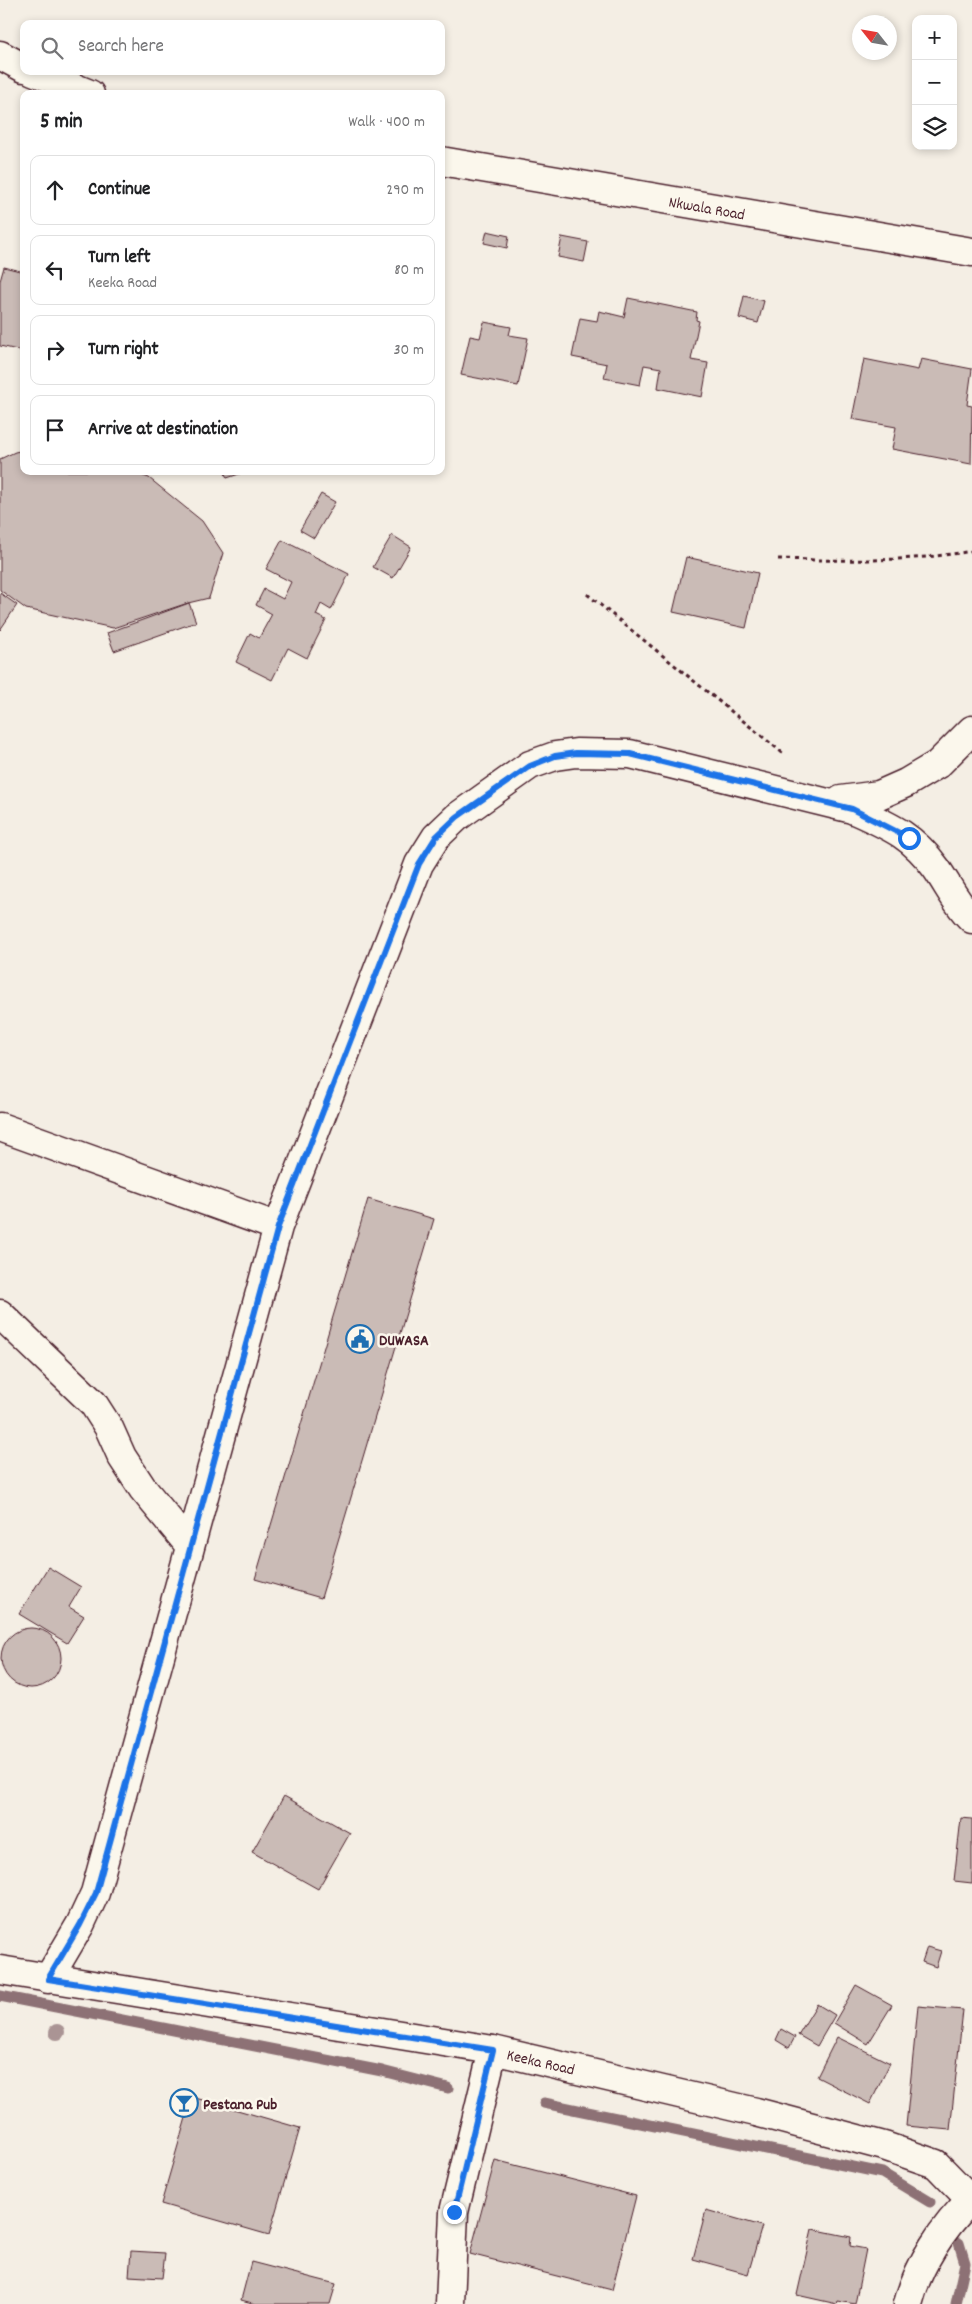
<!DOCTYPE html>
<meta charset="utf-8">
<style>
:root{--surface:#fff;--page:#f6f6f6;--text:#202124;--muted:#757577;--line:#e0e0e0}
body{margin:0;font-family:Dekko,sans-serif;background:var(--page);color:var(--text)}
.controls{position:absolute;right:15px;top:15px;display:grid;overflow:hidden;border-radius:10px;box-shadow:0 2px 8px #0003}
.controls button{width:45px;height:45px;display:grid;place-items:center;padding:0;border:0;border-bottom:1px solid var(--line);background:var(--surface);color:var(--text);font:25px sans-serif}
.compass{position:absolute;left:852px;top:15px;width:45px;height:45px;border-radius:50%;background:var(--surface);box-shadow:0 2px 8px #0003;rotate:301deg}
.stop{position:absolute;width:15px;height:15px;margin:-11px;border:4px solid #1a73e8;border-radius:50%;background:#fff}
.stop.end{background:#1a73e8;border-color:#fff;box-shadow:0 1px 5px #0008}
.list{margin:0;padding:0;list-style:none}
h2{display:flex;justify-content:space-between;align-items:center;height:65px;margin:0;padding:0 20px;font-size:21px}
h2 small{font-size:16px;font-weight:400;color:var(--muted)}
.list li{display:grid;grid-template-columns:32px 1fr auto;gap:15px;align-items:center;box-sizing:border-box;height:70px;margin:0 10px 10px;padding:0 10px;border:1px solid var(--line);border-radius:10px}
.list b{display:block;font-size:19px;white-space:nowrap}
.list p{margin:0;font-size:16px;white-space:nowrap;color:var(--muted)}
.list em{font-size:16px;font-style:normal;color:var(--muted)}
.icon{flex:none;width:28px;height:28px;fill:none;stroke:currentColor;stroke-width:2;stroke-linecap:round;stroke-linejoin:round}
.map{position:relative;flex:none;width:972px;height:2304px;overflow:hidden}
.search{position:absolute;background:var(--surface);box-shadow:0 2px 8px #0003;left:20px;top:20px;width:425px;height:55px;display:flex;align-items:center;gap:12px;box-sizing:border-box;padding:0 18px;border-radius:10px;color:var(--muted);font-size:19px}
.panel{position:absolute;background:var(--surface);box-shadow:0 2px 8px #0003;left:20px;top:90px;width:425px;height:385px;border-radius:10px}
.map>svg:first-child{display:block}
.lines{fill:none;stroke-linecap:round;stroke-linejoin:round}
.stream{stroke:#8d7174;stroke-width:11}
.building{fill:#cabbb6;stroke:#4a1f2b}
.minor-casing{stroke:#4a1f2b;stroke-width:31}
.tertiary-casing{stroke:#4a1f2b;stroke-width:31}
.path{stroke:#4a1f2b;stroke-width:3;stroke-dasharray:4 4;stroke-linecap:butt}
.minor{stroke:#fbf7ec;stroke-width:28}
.tertiary{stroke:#fbf7ec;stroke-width:28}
.tree{fill:#aa9494}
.route{stroke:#1a73e8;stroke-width:6}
.labels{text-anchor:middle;stroke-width:5;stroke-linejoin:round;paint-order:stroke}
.street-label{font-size:16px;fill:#4a1f2b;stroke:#fbf7ec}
.poi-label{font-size:16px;font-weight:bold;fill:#4a1f2b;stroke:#fbf7ec;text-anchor:start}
</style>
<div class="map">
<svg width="972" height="2304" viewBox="0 0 972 2304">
<rect width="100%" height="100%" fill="#f4eee4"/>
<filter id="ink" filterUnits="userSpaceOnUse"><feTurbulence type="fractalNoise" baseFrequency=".02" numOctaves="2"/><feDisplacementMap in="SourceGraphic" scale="10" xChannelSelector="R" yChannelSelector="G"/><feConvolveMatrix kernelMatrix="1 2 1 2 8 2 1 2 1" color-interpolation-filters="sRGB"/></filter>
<g filter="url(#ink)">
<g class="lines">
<path class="stream" d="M0,1996l382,75 66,17
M544,2103l338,70 48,29
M956,2304l9,-41 -6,-20"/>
</g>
<path class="building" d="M487,231l22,5 -2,12 -23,-5z
M562,237l26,5 -4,20 -26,-5z
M4,267l20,5 -2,79 -22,-5v-65z
M744,296l20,5 -6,22 -19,-5z
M628,298l69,14 -1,8 3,1 -8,39 17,3 -6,34 -44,-9 3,-20 -17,-3 -4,20 -36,-7 3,-14 -35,-7 8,-39 17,3 2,-10 25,6z
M484,322l27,5 -2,8 19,3 -10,48 -57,-11 9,-39 10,2z
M864,359l54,11 3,-11 51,10 -5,36 5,1 -1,58 -79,-15 4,-22 -44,-8z
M24,450v21h106l19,7 53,43 21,32 -14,45 -21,5 -75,25 -87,-19 -26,-19v-131l15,-7z
M224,471h24l-21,7z
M321,494l14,8 -21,36 -14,-8z
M392,535l19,12 -18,31 -20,-11z
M282,540l67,34 -18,36 -10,-6 -5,11 10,5 -19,38 -19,-10 -16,32 -36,-18 14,-29 9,5 13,-24 -16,-9 8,-16 19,10 8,-17 -25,-13z
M686,557l72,16 -12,55 -73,-16z
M0,593l17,12 -17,25z
M189,603l7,19 -82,29 -7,-18z
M368,1199l66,20 -113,379 -66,-19z
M48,1567l33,20 -12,20 15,9 -17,27 -48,-29z
M1 1658a30 30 0 1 1 60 0a30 30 0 1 1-60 0Z
M284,1796l66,37 -32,56 -66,-37z
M961,1818l11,1v64l-18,-2z
M927,1947l14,4 -5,16 -14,-5z
M856,1985l36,20 -24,39 -34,-21z
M817,2004l18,11 -18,31 -19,-11z
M918,2006l45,4 -13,120 -44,-4z
M781,2029l14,8 -6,11 -13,-8z
M837,2037l53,26 -20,41 -53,-27z
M192,2097l108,31 -31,107 -108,-31z
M495,2160l141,36 -24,94 -142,-36z
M706,2210l56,16 -14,48 -55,-15z
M812,2229l39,8 -1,9 16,3 -11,55 -17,-3 -1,3 -40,-9z
M131,2251l34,2 -3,25 -33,-2z
M251,2262l85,22 -6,20h-74l-15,-4z"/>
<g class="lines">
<defs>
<path id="minor" d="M841,800l38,-5 27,-12 32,-19 34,-34
M0,1127l278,100
M0,1314l93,89 16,25 13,29 21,32 47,57
M48,1979l32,-54 15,-32 183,-666 141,-363 17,-27 21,-20 73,-52 25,-9 21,-3 54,1 222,55c37,17 59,25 84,59 12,17 21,37 36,51
M450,2304l4,-92 39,-162
M908,2304c10,-39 35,-78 64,-105"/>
<path id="tertiary" d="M0,55l24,13
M33,71l57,23
M441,161l531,91
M0,1970l493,80 263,62 128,34 52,18 35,36"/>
</defs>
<use href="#minor" class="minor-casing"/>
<use href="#tertiary" class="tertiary-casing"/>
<path class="path" d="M778,559c65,2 129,3 194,-8
M587,594l198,161"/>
<use href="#minor" class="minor"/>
<use href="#tertiary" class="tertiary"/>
</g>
<circle class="tree" cx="57" cy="2032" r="8"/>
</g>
<g class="lines" filter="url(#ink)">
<path class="route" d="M454,2212l39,-162 -445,-71 32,-54 16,-32 182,-666 141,-363 17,-27 21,-20 73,-51 25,-10 21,-3 54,1 222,55 57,29"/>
</g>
<defs>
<symbol id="civic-ring" viewBox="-11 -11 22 22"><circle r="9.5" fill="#fbf7ec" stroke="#1f6fb2" stroke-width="1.5"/><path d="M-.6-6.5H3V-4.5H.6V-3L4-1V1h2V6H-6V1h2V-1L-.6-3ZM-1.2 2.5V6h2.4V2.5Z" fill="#1f6fb2"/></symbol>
<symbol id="bar-ring" viewBox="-11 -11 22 22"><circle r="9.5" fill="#fbf7ec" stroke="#1f6fb2" stroke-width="1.5"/><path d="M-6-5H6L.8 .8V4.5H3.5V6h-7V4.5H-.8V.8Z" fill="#1f6fb2"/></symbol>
</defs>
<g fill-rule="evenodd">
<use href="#civic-ring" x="344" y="1323" width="32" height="32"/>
<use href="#bar-ring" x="168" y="2087" width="32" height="32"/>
</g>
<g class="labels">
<g class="street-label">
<text transform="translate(707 207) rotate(10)" y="6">Nkwala Road</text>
<text transform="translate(541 2061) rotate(13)" y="6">Keeka Road</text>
</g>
<g class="poi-label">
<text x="379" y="1345">DUWASA</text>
<text x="203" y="2109">Pestana Pub</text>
</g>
</g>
</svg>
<div class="controls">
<button>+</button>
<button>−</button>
<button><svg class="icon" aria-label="layers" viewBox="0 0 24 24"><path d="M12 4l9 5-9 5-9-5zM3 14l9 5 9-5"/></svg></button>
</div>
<svg class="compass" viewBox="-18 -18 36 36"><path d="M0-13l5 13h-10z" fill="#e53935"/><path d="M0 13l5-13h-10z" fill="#757577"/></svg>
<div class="stop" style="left:909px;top:838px"></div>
<div class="stop end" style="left:454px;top:2212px"></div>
<div class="search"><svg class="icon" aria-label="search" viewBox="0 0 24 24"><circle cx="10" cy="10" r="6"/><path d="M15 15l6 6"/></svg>Search here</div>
<section class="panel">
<h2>5 min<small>Walk · 400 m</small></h2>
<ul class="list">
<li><svg class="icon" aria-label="ahead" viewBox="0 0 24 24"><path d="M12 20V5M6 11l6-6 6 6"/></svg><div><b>Continue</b></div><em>290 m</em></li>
<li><svg class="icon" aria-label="left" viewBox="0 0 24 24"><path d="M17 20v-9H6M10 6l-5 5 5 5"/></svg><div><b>Turn left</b><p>Keeka Road</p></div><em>80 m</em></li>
<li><svg class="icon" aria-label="right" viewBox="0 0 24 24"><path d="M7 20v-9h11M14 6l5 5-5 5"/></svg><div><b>Turn right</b></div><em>30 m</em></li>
<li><svg class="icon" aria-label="arrive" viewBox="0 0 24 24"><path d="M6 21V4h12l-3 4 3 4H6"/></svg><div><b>Arrive at destination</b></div></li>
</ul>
</section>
</div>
